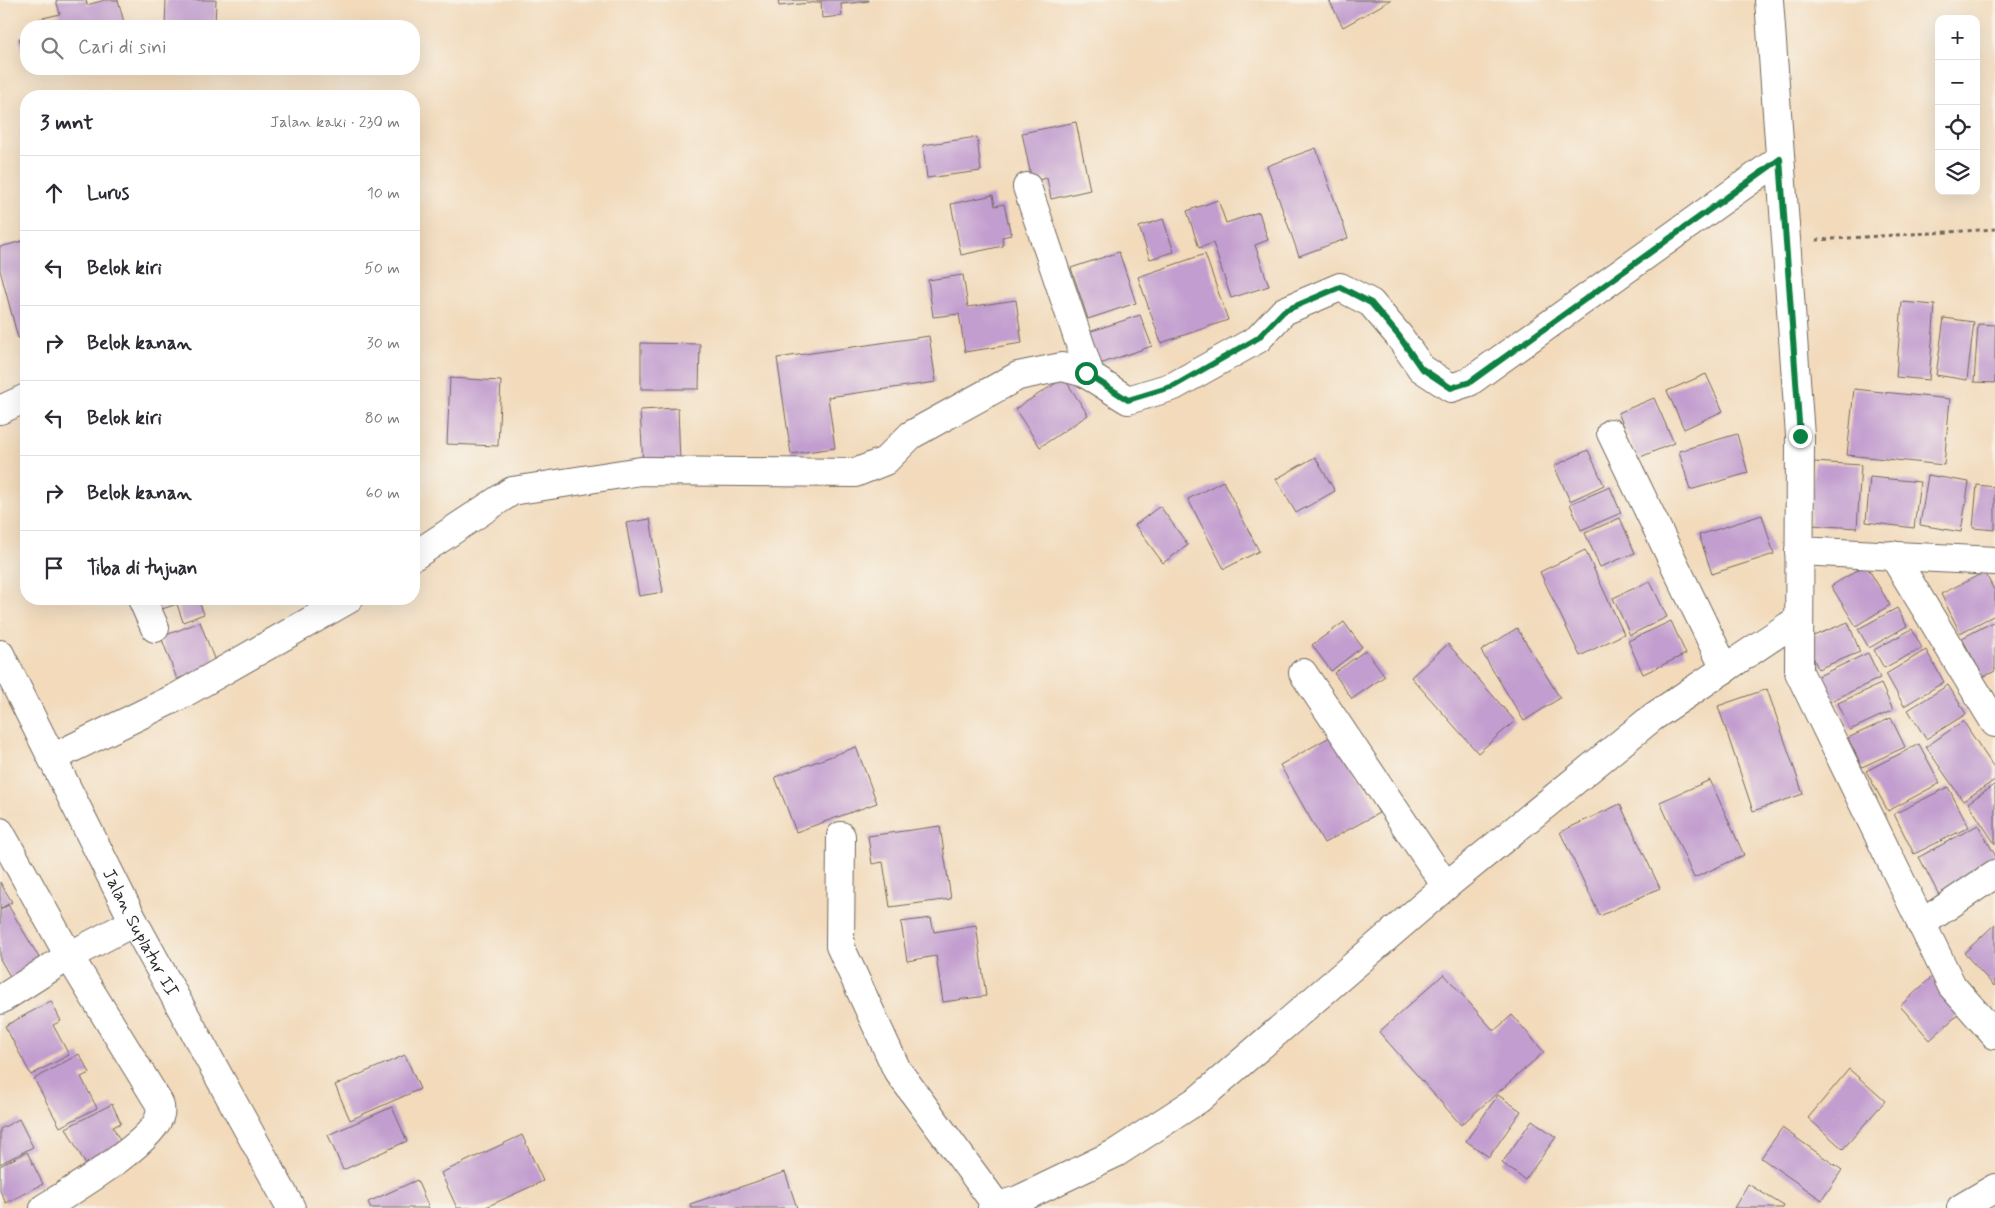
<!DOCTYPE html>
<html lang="id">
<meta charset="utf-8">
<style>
:root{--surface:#fff;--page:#f7f7f7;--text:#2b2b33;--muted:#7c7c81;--line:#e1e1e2}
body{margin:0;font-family:Mynerve,sans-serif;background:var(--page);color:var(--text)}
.controls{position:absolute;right:15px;top:15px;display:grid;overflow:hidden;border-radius:10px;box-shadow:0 5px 20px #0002}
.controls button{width:45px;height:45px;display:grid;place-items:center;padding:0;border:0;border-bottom:1px solid var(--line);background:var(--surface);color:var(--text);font:25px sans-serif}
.stop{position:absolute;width:15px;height:15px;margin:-11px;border:4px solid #0b8043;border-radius:50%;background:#fff}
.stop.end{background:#0b8043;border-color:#fff;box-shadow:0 1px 5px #0008}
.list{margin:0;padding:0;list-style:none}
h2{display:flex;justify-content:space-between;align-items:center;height:65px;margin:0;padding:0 20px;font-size:21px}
h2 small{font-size:16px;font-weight:400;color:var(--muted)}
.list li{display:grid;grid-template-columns:32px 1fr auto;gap:15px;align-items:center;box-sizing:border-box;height:75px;padding:0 20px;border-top:1px solid var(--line)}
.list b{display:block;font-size:19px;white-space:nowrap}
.list em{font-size:16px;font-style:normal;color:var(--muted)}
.icon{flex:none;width:28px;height:28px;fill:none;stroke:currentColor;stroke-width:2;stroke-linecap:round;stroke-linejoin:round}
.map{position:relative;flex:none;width:1995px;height:1208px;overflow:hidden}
.search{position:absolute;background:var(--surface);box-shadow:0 5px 20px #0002;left:20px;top:20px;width:400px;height:55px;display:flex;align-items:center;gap:12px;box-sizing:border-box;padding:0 18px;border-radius:20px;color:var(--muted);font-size:19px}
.panel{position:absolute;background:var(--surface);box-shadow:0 5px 20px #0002;left:20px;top:90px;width:400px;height:515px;border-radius:20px}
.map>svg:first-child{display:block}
.building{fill:#c29dcf}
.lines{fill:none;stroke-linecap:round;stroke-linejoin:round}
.minor-casing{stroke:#71685d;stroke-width:30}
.path{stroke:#71685d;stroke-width:3;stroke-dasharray:4 4;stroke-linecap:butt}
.minor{stroke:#fff;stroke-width:28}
.route{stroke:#0b8043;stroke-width:6}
.labels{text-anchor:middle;stroke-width:5;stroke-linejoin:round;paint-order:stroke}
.street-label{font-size:18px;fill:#2b2b2b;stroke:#f7f3e8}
</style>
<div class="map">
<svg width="1995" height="1208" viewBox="0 0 1995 1208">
<rect width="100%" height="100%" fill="#f7f3e8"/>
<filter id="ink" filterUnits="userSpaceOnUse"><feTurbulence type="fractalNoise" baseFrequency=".02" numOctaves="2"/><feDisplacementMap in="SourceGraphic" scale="10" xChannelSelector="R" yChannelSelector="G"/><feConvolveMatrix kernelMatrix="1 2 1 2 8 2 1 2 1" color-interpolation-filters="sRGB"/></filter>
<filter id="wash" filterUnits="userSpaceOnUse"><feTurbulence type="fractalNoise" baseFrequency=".0096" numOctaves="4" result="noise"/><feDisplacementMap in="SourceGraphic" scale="20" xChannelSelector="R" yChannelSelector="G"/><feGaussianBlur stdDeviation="1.12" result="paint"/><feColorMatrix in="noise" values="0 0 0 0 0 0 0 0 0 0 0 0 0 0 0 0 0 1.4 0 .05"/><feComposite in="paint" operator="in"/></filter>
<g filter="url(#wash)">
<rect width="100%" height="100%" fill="#f2dabb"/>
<g id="blocks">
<path class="building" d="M56,0h30l1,5 18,-5h13l7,26h-84l-2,-7 21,-5z
M166,0h50l-1,26h-50z
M778,0h41l1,2 -41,4z
M821,0h48v1l-28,3 1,12 -20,2z
M1329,0h62l-48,27z
M26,36v27l-7,-25z
M1076,122l14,68 -39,9 -4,-21 -15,3 -10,-48z
M977,137l4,34 -54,7 -4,-33z
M1316,148l32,90 -49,18 -32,-90z
M993,195l2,11 9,-2 7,31 -9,2 1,9 -42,9 -10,-51z
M1218,200l8,23 33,-11 9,28 -13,5 14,41 -38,12 -18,-55 -14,5 -12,-37z
M1163,219l11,33 -24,7 -11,-32z
M26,240v96l-8,2 -18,-68v-23z
M1119,252l17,51 -48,16 -17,-51z
M1205,254l23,66 -67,23 -23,-66z
M963,275l5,32 48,-7 6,43 -57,9 -6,-38 -26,3 -5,-37z
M1902,302l33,3 -6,75 -33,-3z
M1140,315l12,31 -58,20 -11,-32z
M1944,318l30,4 -7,58 -31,-5z
M1978,324l17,1v58l-21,-1z
M929,336l7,46 -108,15 7,51 -44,6 -14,-96z
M641,343l59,1 -1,45h-58z
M1706,374l17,37 -39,18 -17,-38z
M450,378l51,3 -3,65 -51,-2z
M1064,378l24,37 -48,32 -25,-38z
M1854,389l96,10 -6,66 -97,-10z
M1654,398l20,45 -36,15 -20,-45z
M678,408l2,55 -37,2 -3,-55z
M1737,434l11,39 -58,17 -11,-39z
M1588,450l16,35 -34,16 -16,-35z
M1315,457l20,34 -39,22 -20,-34z
M1814,462l47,3 -4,63 -47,-3z
M1928,475l41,7 -8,50 -41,-7z
M1870,477l50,5 -6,46 -48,-6z
M1223,481l36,70 -35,18 -36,-70z
M1977,485l18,2v43l-22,-2z
M1610,487l11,26 -40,17 -11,-26z
M1160,506l28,39 -25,18 -28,-38z
M1762,515l12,39 -62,20 -13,-39z
M1620,518l15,35 -35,14 -15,-34z
M650,519l13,73 -24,4 -13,-73z
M1585,550l39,84 -44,22 -40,-84z
M1866,565l24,40 -34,21 -25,-40z
M1985,572l10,20v23l-35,18 -19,-39z
M1650,581l17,36 -37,18 -17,-37z
M152,599h46l6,15 -21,8 -6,-18 -21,7z
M1897,608l10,18 -38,22 -11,-19z
M1671,621l15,33 -43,20 -15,-33z
M1995,621v50l-12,6 -21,-39z
M200,622l16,42 -39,15 -16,-42z
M1344,622l18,25 -31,24 -19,-26z
M1848,622l12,30 -42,17 -12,-30z
M1517,628l43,70 -36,23 -43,-70z
M1912,629l10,19 -38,20 -10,-18z
M1448,644l67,77 -37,32 -67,-76z
M1366,650l19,26 -33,23 -18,-26z
M1926,650l18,32 -40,24 -18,-32z
M1868,653l12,25 -53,25 -13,-25z
M1881,684l12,26 -43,20 -12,-27z
M1948,685l18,29 -40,25 -18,-29z
M1767,689l36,105 -50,17 -35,-105z
M1891,718l14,29 -43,20 -14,-29z
M1963,721l32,48v11l-32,21 -37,-54z
M1335,734l44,79 -55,30 -44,-78z
M1919,744l21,39 -52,28 -22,-40z
M856,747l21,56 -81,29 -21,-55z
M1710,780l34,75 -50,23 -34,-76z
M1995,784v60l-27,-41z
M1948,787l21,40 -55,27 -20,-40z
M1620,804l40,84 -60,28 -40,-84z
M1978,825l17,30v13l-55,29 -21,-40z
M940,826l11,73 -61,8 -7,-45 -11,2 -4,-28z
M0,882l12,20 -12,7z
M8,905l33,56 -30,17 -11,-19v-49z
M931,918l3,14 42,-7 10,71 -43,6 -7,-46 -29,5 -6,-39z
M1995,924v60l-1,2 -30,-33z
M1444,974l50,57 18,-16 32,37 -83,73 -82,-93z
M1932,977l30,34 -32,29 -30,-34z
M51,1001l10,20 -8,4 16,30 -38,20 -26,-49z
M79,1054l11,19 -9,4 16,31 -37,19 -26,-48z
M405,1055l15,34 -70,31 -15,-35z
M1849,1069l36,32 -42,48 -35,-31z
M1498,1095l23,16 -32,46 -23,-16z
M112,1104l9,19 -8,4 12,23 -37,19 -22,-41z
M392,1107l15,34 -64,29 -15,-35z
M19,1119l14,28 -33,17v-35z
M1532,1120l24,17 -31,43 -23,-17z
M1782,1128l60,42 -20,30 -61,-42z
M522,1135l21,46 -59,27h-27l-16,-35z
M27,1152l16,32 -37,19 -6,-12v-25z
M785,1172l12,36h-106l-1,-4z
M417,1180l12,28h-58l-3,-6z
M1748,1184l36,22 -1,2h-49z"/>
</g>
</g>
<g filter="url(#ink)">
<use href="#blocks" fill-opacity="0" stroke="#71685d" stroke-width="1"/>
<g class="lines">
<defs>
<g id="minor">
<path d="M1769,0l31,436 -1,236 153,314 43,49"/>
<path d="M1027,187l64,190"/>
<path d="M0,410l26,-12"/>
<path d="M1611,433l114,236"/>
<path d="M1799,551l196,10"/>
<path d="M1893,555l102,168"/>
<path d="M414,556l98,-65 129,-20 214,2 30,-12 26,-26 107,-59 44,-9 23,6 43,27 46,-14 84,-47 26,-28 56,-24 31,16 28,33 22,32 30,20 18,-6 311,-223"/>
<path d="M142,599l13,29"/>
<path id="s1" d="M0,654l134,268 157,286"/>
<path d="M1303,673l143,213"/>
<path d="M52,758l127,-62 170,-97"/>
<path d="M0,832l69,124 90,147c1,3 2,8 1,11 -4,27 -92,79 -116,94"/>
<path d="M841,836l-1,110 57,124 100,136"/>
<path d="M1921,924l74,-50"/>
<path d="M0,1000l69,-44 65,-34"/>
<path d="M992,1208l26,-8 98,-47 83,-54 247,-213 207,-169 146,-98"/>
<path d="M1961,1208l34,-20"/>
</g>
</defs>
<use href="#minor" class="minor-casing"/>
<path class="path" d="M1816,240l179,-11"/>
<use href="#minor" class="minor"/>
</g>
</g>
<g class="lines" filter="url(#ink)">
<path class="route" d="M1086,373l42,27 46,-14 84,-48 26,-27 56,-24 31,16 28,33 22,32 30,20 19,-6 310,-223 20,277"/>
</g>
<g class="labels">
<g class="street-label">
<text dy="6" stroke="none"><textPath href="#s1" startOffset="312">Jalan Suplatur II</textPath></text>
</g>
</g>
</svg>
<div class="controls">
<button>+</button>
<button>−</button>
<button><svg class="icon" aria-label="locate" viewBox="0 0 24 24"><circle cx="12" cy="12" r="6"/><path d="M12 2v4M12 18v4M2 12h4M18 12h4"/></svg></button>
<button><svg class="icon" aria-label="layers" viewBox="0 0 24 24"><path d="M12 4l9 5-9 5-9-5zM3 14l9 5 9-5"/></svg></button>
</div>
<div class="stop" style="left:1086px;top:373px"></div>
<div class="stop end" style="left:1800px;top:436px"></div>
<div class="search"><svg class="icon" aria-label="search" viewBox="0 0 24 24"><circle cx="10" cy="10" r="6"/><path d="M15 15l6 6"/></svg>Cari di sini</div>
<section class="panel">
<h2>3 mnt<small>Jalan kaki · 230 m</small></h2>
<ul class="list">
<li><svg class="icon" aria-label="ahead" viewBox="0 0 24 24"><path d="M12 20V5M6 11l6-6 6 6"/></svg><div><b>Lurus</b></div><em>10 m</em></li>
<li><svg class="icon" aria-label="left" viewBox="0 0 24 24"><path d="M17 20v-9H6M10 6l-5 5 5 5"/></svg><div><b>Belok kiri</b></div><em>50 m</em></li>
<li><svg class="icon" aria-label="right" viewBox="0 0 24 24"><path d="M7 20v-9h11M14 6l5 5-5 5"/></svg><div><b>Belok kanan</b></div><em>30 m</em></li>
<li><svg class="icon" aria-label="left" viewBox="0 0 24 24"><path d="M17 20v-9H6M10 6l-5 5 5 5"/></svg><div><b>Belok kiri</b></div><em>80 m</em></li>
<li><svg class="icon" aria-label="right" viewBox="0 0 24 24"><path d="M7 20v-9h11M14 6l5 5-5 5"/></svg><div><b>Belok kanan</b></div><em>60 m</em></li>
<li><svg class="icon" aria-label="arrive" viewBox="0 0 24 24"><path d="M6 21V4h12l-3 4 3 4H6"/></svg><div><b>Tiba di tujuan</b></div></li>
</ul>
</section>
</div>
